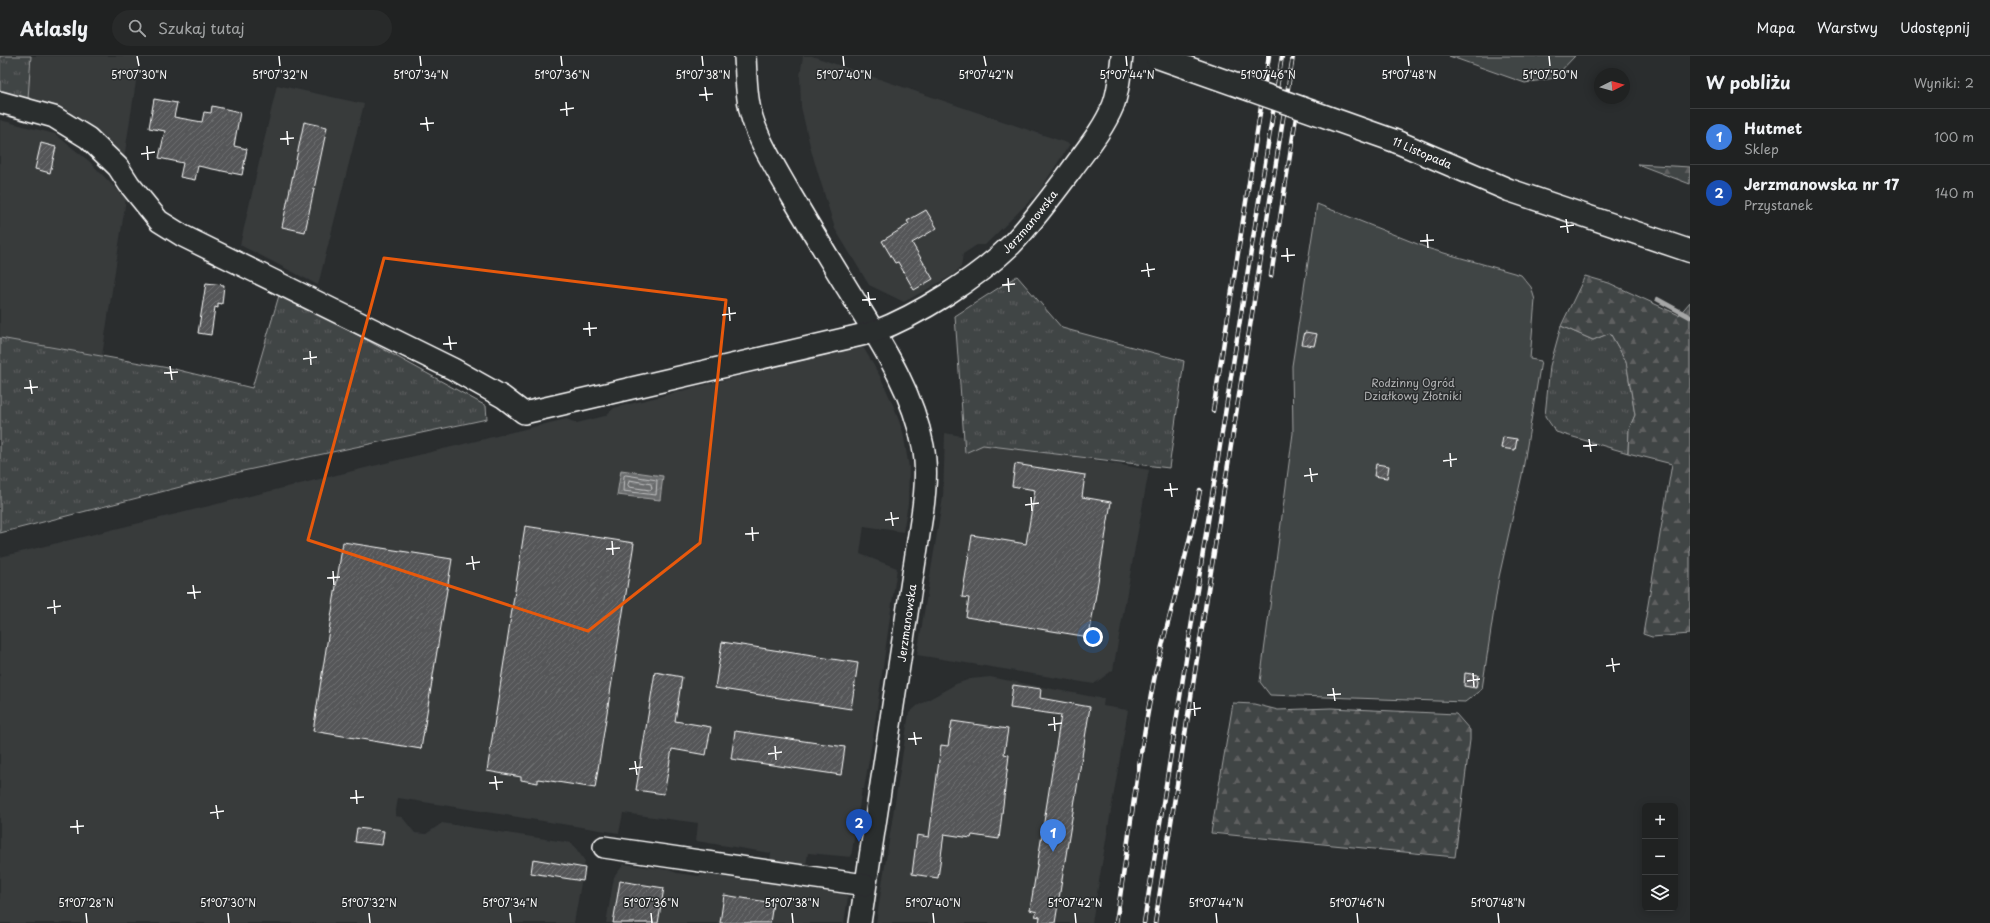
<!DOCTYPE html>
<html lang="pl">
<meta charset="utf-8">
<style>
:root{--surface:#202222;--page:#282a2a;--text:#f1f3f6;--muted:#a2a4a5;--line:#3d3f40;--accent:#db2777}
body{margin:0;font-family:"Playpen Sans",sans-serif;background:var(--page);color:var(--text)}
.controls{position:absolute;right:12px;bottom:12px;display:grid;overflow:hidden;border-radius:6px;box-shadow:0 2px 10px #0003}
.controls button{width:36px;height:36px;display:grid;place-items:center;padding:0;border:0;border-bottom:1px solid var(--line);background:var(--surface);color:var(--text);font:20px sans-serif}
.compass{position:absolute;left:1594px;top:12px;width:36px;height:36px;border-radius:50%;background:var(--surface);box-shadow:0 2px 10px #0003;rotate:84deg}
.you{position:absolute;left:1093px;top:581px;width:14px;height:14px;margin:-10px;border:3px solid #fff;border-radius:50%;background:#1a73e8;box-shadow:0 0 0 6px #1a73e833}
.badge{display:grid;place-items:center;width:26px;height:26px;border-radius:50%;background:var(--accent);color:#fff;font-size:13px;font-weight:700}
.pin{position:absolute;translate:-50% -33px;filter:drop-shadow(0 1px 2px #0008)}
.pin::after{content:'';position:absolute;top:21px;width:14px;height:12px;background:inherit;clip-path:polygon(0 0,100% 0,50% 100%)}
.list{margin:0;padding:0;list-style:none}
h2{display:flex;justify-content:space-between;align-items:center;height:52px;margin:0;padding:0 16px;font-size:17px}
h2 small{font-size:13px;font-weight:400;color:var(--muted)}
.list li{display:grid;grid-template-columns:26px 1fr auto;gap:12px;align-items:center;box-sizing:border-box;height:56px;padding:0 16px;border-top:1px solid var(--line)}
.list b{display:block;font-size:15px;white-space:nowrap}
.list p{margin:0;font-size:13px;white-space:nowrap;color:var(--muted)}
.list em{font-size:13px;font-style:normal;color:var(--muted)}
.icon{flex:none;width:22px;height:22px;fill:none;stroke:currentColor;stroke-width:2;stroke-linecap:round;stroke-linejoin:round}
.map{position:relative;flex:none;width:1690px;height:867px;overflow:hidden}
header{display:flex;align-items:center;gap:24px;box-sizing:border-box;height:56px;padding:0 20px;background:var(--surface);border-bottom:1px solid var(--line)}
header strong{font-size:19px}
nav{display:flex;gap:22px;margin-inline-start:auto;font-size:14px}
.search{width:280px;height:36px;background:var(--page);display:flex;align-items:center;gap:10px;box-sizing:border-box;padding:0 14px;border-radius:22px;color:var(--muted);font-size:15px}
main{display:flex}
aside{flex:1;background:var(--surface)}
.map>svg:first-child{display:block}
.built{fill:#373a3b}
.grass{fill:url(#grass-tufts);stroke:#a0a2a2}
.forest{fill:url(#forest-firs);stroke:#a0a2a2}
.green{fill:#414445;stroke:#a0a2a2}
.water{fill:url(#water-waves);stroke:#a6a7a7}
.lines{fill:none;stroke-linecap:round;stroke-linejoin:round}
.shore{stroke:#c3c4c5;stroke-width:1}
.stream{stroke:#a6a7a7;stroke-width:4.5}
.building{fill:url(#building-hatch);stroke:#fff}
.minor-casing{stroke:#fff;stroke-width:24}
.major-casing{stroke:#fff;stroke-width:25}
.minor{stroke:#2a2d2e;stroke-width:21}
.major{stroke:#2a2d2e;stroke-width:22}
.rail-casing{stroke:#fff;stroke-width:4.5}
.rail{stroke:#2a2d2e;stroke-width:3;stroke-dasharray:9;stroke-linecap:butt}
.major-bridge-casing{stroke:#fff;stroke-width:25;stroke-linecap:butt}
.major-bridge{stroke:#2a2d2e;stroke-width:22}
.marked{fill:none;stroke:#e8590c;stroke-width:3;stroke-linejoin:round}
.ticks{fill:none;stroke:#fff;stroke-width:1.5}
.labels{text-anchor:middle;stroke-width:3;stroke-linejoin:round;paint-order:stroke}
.street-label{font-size:11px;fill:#fff;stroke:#2a2d2e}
.park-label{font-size:11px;fill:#b3b4b5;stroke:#2a2d2e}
.ticks-label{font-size:10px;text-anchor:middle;fill:#fff;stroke:#2a2d2e;stroke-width:3;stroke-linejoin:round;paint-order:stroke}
</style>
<header>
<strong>Atlasly</strong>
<div class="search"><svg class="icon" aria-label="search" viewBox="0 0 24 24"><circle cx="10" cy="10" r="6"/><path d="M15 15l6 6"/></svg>Szukaj tutaj</div>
<nav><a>Mapa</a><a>Warstwy</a><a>Udostępnij</a></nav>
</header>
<main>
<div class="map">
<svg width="1690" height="867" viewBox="0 0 1690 867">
<defs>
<pattern id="grass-tufts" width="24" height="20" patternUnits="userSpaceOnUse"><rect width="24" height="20" fill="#414445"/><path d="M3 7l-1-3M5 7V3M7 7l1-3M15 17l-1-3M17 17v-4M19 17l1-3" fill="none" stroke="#5e6061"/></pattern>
<pattern id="forest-firs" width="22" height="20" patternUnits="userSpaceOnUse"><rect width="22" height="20" fill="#414445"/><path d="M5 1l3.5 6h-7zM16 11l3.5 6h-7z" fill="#5e6061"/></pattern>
<pattern id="water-waves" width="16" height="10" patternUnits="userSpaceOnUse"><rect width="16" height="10" fill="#6a6c6d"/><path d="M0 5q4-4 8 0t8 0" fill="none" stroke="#808283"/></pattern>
<pattern id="building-hatch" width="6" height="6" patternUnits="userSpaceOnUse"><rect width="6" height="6" fill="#555758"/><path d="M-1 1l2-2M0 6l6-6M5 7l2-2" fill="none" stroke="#6e7071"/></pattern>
</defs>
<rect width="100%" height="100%" fill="#2a2d2e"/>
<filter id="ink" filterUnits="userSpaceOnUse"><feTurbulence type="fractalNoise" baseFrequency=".025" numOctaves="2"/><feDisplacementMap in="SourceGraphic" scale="8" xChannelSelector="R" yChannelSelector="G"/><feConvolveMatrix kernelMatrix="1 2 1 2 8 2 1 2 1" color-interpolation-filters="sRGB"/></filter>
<g filter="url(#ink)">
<path class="built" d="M0,0h140l-16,103 -96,-60z
M803,0h9l258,88 -32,49 -53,52h-8l-14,9 -2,13 -8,8 -49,27 -35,-17 -34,-56 -24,-79 -10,-43 -1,-31z
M277,29l87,19 -46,181 -78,-40z
M0,64l55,14 34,27 37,38 -24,157 -102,-18z
M862,289l19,33 13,29 9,25 6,36 -1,36 -5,28 -39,-6 -4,28 37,14 -24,169 -9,52h-2l-11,68 -43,-4 -2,12 -36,-5 1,-7 -75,-12 2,-18 -75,-10 -4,20 -221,-35 -3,18 7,1 13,16 11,1 16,-11 130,20 13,18 -11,62h-574v-366l566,-138 11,4 28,-7 9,-8z
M945,377l204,37 -36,200 -19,14 -177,-29 26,-158z
M990,621l114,22 -1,7 25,4 -36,213h-216l33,-210 8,-7 39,-22 14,-5z
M624,808l45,6 8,3 21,3 11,-3 133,19 6,5 -4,26h-238l8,-46z"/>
<path class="grass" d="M0,0h31l-3,43 -28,-5z
M1017,220l45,52 122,33 -15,107 -186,-23 -18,8 -10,-137z
M280,236l206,114 1,13 -244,52 -243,62v-195l174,31 78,19z
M1561,270l32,14 17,-7 16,28 9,54 -6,14 -1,24 -72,-21 -11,-16 5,-50z"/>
<path class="forest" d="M1637,108l53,3v17z
M1585,220l24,7 70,32 11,-13v332l-38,3 -9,-3 29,-170 -44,-11 1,-24 6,-14 -9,-54 -16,-28 -17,7 -32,-14z
M1233,647l21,1 24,6 53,-2 125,6 14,16v10l-15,117 -244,-24z"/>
<path class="green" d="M1449,0h126l-21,22 -29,5z
M1317,148l113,45 91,26 10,12 4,13 -5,59 11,2 -19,114 -23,102 -17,112 -17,13 -195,-7 -10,-13 33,-249 -1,-67z"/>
<path class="water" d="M621,414l42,6 -3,24 -43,-5z"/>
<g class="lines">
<path class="shore" d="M626,419l31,5 -1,15 -33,-4 1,-15z
M630,424l21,4 1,5 -2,1 -21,-3 -1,-2z"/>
<path class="stream" d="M1657,243l33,18"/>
</g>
<path class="building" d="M154,43l23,4 -3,14 28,5 2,-10 7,1 1,-7 28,6 -6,34 13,3 -5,26 -44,-9 -3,14 -15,-3 3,-14 -24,-5 6,-27 -16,-3z
M304,66l23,5 -22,105 -23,-5z
M41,87l15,4 -6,26 -15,-4z
M926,154l11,18 -25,15 21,36 -19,11 -16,-28 -3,1 -13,-22 27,-17 -2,-3z
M206,227l18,2 -2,19 -4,-1v5l-3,-1 -4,28 -13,-2z
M1305,276l12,2 -3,12 -12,-2z
M1503,381l14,2 -2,11 -14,-2z
M1015,408l70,11 -3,22 29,5 -22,135 -123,-20 3,-19 -7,-1 10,-62 54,9 9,-54 -23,-4z
M1376,408l13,2 -2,12 -13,-2z
M525,470l109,17 -39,245 -57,-9v4l-17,-3v-3l-34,-6z
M343,486l109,17 -31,190 -108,-18z
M722,586l136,21 -7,46 -136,-21z
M655,616l27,5 -7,44 36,6 -5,28 -34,-6 -8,45 -28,-4z
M1465,617l13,2 -2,13 -12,-2z
M1013,629l28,4 -1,9 50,9 -35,216h-16l1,-6 -5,-1 2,-4 -7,-2 31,-195 -51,-7z
M952,665l56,8 -4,25 5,1 -10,84 -27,-4 -1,3 -27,-4 -6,44 -26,-4 5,-39 12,2 12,-92 7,1z
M735,675l110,16 -4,28 -110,-16z
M357,772l27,3 -2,14 -27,-3z
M533,803l52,9 -2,13 -52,-8z
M620,825l44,7 -6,35h-45z
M724,839l49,8 -3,20h-50z"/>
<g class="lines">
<defs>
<g id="minor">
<path d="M745,0c1,18 1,37 5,54 7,30 26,58 41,85 19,32 38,64 58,96 30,49 63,97 74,155 5,24 2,51 -2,75l-61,402"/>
<path id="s1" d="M0,46l54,15 34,21 30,29 11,17 30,37 24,15 270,133 50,28 21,16 350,-81c45,-17 103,-54 137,-87 22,-23 40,-48 59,-73 15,-21 33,-42 43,-66 6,-15 7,-34 9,-50"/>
<path d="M604,791l261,38"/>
</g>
<path id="major" d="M1395,85l114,49 181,61"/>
</defs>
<use href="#minor" class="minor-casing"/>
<use href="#major" class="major-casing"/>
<use href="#minor" class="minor"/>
<use href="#major" class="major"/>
<defs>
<path id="rail" d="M1271,220l25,-159
M1213,355l56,-355
M1116,867c13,-82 22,-167 39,-248 14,-62 34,-122 45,-185
M1144,867l138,-867
M1155,867l138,-867"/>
</defs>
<use href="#rail" class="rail-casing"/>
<use href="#rail" class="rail"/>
<defs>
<path id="major-bridge" d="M1157,1l238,84"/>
</defs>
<use href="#major-bridge" class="major-bridge-casing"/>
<use href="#major-bridge" class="major-bridge"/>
</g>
</g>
<path class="marked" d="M384,202l342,42 -26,243 -112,88 -280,-91z"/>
<path class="ticks" d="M137,0l2,10M279,0l1,10M420,0l1,10M561,0l1,10M702,0l1,10M843,0l1,10M984,0l2,10M1126,0l1,10M1267,0l1,10M1408,0l1,10M1549,0l1,10M705,31l2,14M699,39l14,-1M566,46l1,14M560,54l14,-2M426,61l2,14M420,68l14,-1M287,75l1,14M280,83l14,-1M147,90l1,14M141,98l14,-2M1566,163l2,14M1560,171l14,-2M1427,178l1,14M1420,185l14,-1M1287,192l1,14M1281,200l14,-1M1147,207l2,14M1141,215l14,-2M1008,222l1,14M1002,229l13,-1M868,236l2,14M862,244l14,-1M729,251l1,14M722,259l14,-2M589,266l1,14M583,273l14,-1M449,280l2,14M443,288l14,-1M310,295l1,14M303,303l14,-2M170,310l2,14M164,317l14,-1M30,324l2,14M24,332l14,-1M1589,383l2,13M1583,390l14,-1M1450,397l1,14M1443,405l14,-2M1310,412l2,14M1304,420l14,-2M1170,427l2,14M1164,434l14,-1M1031,441l1,14M1025,449l14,-2M891,456l2,14M885,464l14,-2M752,471l1,14M745,478l14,-1M612,485l1,14M606,493l14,-1M472,500l2,14M466,508l14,-2M333,515l1,14M327,522l13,-1M193,529l2,14M187,537l14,-1M54,544l1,14M47,552l14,-2M1612,602l2,14M1606,610l14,-2M1473,617l1,14M1467,625l13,-2M1333,632l2,13M1327,639l14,-1M1194,646l1,14M1187,654l14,-2M1054,661l1,14M1048,669l14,-2M914,676l2,13M908,683l14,-1M775,690l1,14M768,698l14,-2M635,705l2,14M629,713l14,-2M495,720l2,14M489,727l14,-1M356,734l1,14M350,742l14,-1M216,749l2,14M210,757l14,-2M77,764l1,14M70,771l14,-1M86,857l1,10M228,857l1,10M369,857l1,10M510,857l1,10M651,857l1,10M792,857l1,10M933,857l1,10M1075,857l1,10M1216,857l1,10M1357,857l1,10M1498,857l1,10"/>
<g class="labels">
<g class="street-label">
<text transform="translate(1422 97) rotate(23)" y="4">11 Listopada</text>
<text dy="4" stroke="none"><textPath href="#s1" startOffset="1171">Jerzmanowska</textPath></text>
<text transform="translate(907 567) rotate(-82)" y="4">Jerzmanowska</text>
</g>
<g class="park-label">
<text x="1413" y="331">Rodzinny Ogród<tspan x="1413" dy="13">Działkowy Złotniki</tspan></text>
</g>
</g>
<g class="ticks-label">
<text x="139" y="23">51°07'30"N</text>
<text x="280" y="23">51°07'32"N</text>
<text x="421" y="23">51°07'34"N</text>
<text x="562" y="23">51°07'36"N</text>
<text x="703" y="23">51°07'38"N</text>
<text x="844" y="23">51°07'40"N</text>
<text x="986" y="23">51°07'42"N</text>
<text x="1127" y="23">51°07'44"N</text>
<text x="1268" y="23">51°07'46"N</text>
<text x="1409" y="23">51°07'48"N</text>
<text x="1550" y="23">51°07'50"N</text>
<text x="86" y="851">51°07'28"N</text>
<text x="228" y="851">51°07'30"N</text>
<text x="369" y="851">51°07'32"N</text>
<text x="510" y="851">51°07'34"N</text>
<text x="651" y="851">51°07'36"N</text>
<text x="792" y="851">51°07'38"N</text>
<text x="933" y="851">51°07'40"N</text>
<text x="1075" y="851">51°07'42"N</text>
<text x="1216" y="851">51°07'44"N</text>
<text x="1357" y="851">51°07'46"N</text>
<text x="1498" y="851">51°07'48"N</text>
</g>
</svg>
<div class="controls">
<button>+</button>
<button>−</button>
<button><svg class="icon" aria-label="layers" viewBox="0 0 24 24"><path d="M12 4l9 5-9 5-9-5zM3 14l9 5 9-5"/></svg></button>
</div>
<svg class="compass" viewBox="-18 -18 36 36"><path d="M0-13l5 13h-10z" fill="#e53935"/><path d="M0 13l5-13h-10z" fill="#a2a4a5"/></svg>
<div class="you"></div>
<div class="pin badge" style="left:1053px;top:796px;background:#3f7fe0">1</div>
<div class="pin badge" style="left:859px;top:786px;background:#1a4fb4">2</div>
</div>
<aside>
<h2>W pobliżu<small>Wyniki: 2</small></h2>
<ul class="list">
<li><span class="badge" style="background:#3f7fe0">1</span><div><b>Hutmet</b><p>Sklep</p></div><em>100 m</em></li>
<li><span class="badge" style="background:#1a4fb4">2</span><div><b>Jerzmanowska nr 17</b><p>Przystanek</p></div><em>140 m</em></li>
</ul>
</aside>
</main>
